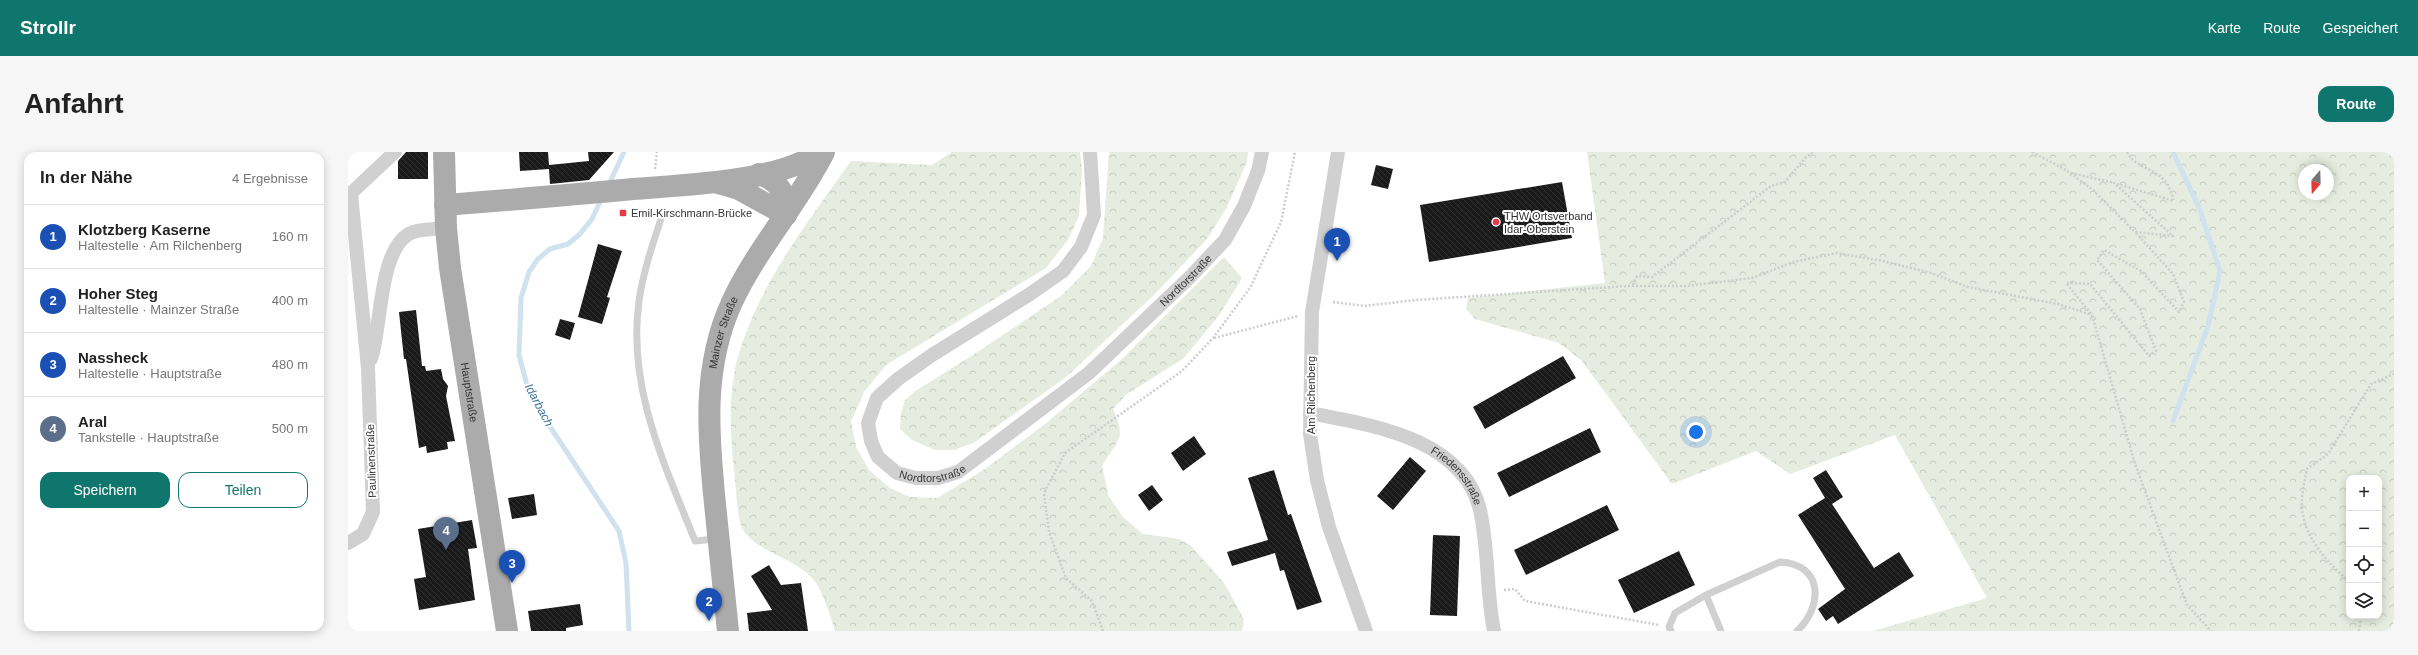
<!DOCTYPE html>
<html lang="de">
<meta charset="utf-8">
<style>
:root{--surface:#fff;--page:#f6f6f6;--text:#222;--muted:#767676;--line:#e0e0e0;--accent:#0f766e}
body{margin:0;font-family:Helvetica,sans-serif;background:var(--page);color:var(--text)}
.controls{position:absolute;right:12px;bottom:12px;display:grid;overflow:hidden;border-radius:8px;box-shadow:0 2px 10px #0003}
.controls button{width:36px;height:36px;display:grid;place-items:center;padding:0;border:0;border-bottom:1px solid var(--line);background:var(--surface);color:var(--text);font:20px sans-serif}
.compass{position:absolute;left:1950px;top:12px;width:36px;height:36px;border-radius:50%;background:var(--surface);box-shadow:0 2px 10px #0003;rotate:199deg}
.you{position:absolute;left:1348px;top:280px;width:14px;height:14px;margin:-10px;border:3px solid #fff;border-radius:50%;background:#1a73e8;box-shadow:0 0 0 6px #1a73e833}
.badge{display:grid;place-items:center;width:26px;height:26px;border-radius:50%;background:var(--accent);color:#fff;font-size:13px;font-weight:700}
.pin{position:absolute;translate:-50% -33px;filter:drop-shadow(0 1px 2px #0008)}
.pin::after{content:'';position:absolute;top:21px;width:14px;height:12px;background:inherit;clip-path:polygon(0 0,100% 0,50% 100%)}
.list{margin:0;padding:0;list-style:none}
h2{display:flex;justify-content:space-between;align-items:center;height:52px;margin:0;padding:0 16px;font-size:17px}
h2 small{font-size:13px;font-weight:400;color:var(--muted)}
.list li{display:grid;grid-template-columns:26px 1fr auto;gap:12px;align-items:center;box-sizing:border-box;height:64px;padding:0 16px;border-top:1px solid var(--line)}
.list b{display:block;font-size:15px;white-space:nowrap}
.list p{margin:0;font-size:13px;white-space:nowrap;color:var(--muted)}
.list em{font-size:13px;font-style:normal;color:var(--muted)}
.actions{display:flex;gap:8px;padding:12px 16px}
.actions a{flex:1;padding:9px 0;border:1px solid var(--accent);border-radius:12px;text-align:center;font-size:14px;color:var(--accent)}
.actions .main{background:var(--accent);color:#fff}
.icon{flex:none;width:22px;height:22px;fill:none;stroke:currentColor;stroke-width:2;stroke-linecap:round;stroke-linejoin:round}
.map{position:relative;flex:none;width:2046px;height:479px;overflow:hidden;border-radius:12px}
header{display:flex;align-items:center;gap:24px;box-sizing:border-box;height:56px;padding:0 20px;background:var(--accent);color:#fff}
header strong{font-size:19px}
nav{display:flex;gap:22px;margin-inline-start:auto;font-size:14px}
.intro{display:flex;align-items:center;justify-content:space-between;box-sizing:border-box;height:96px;padding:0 24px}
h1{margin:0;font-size:28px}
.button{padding:10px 18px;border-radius:12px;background:var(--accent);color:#fff;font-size:14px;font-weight:700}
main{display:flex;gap:24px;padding:0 24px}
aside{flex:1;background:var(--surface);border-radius:12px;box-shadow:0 2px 10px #0003}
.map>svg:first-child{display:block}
.forest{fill:url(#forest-crowns);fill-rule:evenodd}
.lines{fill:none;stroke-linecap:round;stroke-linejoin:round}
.stream{stroke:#cfe2ee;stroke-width:5}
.building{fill:url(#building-back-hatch)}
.path{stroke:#cdcdcd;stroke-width:2.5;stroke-dasharray:2 2;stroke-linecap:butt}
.lane{stroke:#d0d0d0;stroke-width:7}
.street{stroke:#d0d0d0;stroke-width:14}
.primary{stroke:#ababab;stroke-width:22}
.poi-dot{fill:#e63946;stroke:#fff;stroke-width:1.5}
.labels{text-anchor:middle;stroke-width:4;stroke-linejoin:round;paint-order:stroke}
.poi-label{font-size:11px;fill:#333;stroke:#fff;text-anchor:start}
.street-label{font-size:11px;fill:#333;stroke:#fff}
.water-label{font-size:12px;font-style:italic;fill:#3f7597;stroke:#fff}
</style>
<header>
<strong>Strollr</strong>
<nav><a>Karte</a><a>Route</a><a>Gespeichert</a></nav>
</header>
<div class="intro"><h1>Anfahrt</h1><a class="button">Route</a></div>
<main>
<aside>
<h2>In der Nähe<small>4 Ergebnisse</small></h2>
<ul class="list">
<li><span class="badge" style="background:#1a4fb4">1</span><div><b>Klotzberg Kaserne</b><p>Haltestelle · Am Rilchenberg</p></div><em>160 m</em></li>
<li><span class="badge" style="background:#1a4fb4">2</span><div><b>Hoher Steg</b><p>Haltestelle · Mainzer Straße</p></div><em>400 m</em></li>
<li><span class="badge" style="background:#1a4fb4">3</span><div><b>Nassheck</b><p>Haltestelle · Hauptstraße</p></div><em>480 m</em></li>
<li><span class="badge" style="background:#5c6f8a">4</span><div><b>Aral</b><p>Tankstelle · Hauptstraße</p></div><em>500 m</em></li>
</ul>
<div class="actions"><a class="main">Speichern</a><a>Teilen</a></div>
</aside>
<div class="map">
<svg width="2046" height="479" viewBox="0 0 2046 479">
<defs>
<pattern id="forest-crowns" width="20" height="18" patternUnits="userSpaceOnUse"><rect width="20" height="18" fill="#e6ecdf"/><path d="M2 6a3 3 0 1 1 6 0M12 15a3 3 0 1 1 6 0" fill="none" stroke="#c6cbc0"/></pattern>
<pattern id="building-back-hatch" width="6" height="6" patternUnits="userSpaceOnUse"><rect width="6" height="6" fill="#1a1a1a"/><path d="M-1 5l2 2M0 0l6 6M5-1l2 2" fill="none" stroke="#333"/></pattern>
</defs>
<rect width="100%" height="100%" fill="#fff"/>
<path class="forest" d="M604,0h128l2,17 -3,47 -11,24 -22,28 -160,97 -22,27 -13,29 5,26 13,23 21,18 20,9 27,1 45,-27 63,-47 76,-64 103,-103 18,21 -22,36 -36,44 -57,36 -14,15c14,30 5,30 -11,57l7,31 14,20 20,17 36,5 11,6 34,38 20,36 -2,12h-407c-4,-14 -10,-32 -17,-45 -16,-28 -62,-32 -76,-58 -5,-9 -6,-45 -8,-57 -4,-38 -6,-81 5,-118 22,-72 69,-131 112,-192l81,4z
M761,0h139l-1,10 -21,47 -19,30 -51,54 -90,84 -91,65 -21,8h-19l-23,-10 -12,-11 1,-16 4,-13 12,-10 56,-35 88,-59 30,-30 12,-28z
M1239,0h807v479h-521l114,-33 -92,-163 -105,39 -34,-23 -84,33 -90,-123 -23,-18 -84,-24 -9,-10 2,-11 137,-15zM1956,18h24v24h-24zM2001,326h30v138h-30z"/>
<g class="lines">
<path class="stream" d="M260,34l16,-34
M254,46l-10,21 -12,15 -12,10 -18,5 -12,10 -9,13 -8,26 -2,57 8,30 12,25 80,121 7,32 3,68
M1825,269l35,-95 12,-55 -20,-61 -27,-58"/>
</g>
<path class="building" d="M58,0h22v27h-30v-18z
M171,0h29l1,13 40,-4 -1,-9h26l-25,28 -39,4 -1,-15 -29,2z
M1028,13l17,4 -5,20 -17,-4z
M1214,30l10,56 -143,24 -9,-57z
M250,92l24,7 -15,46 3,1 -8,26 -24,-7z
M68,158l6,56h3l1,5 15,-2 2,10 5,7 -2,10 9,45 -8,1 1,7 -21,4 -1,-7 -7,2 -13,-89h-2l-5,-47z
M212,167l15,4 -5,17 -15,-5z
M1215,204l13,22 -91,51 -12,-22z
M1242,276l11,24 -92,45 -12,-24z
M846,284l12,18 -23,17 -12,-18z
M1062,305l16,14 -33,39 -16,-14z
M926,318l14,45 3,-1 31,88 -25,8 -13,-40 -4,1 -5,-18 -43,13 -5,-14 41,-12 -20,-62z
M1478,318l17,27 -11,7 42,64 25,-16 15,24 -76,48 -5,-8 -7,5 -8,-12 27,-20 -47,-74 27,-17 -12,-20z
M804,333l11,15 -14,11 -11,-16z
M186,342l3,21 -25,4 -4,-21z
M1259,353l12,25 -93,45 -12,-25z
M124,368l5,28 -9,1 7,51 -56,10 -5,-31 12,-2 -8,-48z
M1085,383l27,1 -3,80 -27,-1z
M1331,399l16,34 -61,28 -16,-33z
M421,413l12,20 20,-2 7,48h-59l-2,-18 25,-3 -21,-34z
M232,452l3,21 -17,3v3h-35l-3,-20z"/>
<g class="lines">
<path class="path" d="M1684,0l34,18 27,20 42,42
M1779,0c8,15 23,15 35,26 7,6 9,15 12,22
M307,17l2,-17
M1723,21l43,10
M1719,131l23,1 59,72 7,-5 -16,-42 -43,-49 7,-10 37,21 38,41 5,-10 -11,-28 -38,-42 38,4 -59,-53 60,18
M1719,132l25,31 43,149 52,141 24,26
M1285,133l4,-9 15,1 119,-91 14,-4 21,-25 8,-5
M985,150l31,4 52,-6 211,-14h59l66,-8 41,-16 44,-9 46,8 48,12 37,14 90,17 34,11
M866,186l84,-22
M2001,429c-22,-18 -46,-45 -47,-75 -1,-12 3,-26 5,-37l21,-15 43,-70 23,-10
M1156,438l11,-1 10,12 134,24
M755,479l-11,-30 -26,-23 -17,-46 -5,-39 21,-40 117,-82 31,-33 37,-50 31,-66 14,-70
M2011,479l2,-15"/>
<path class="lane" d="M313,67c-9,27 -18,54 -22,82 -12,86 25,162 56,240l21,-2
M1358,443l15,36
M1323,479l-2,-4 6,-14 31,-18 74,-33c44,2 43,45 17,69"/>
<g class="street">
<path id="s1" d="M742,0l4,63 -13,32 -18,24 -33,23 -98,61 -34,24 -21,19 -9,25 3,18 7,16 19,16 19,5h22l20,-6 131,-99 101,-96 35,-37 19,-34 14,-35 4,-19"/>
<path d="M990,0l-26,160 -2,122 7,46 12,47 37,104"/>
<path d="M0,44l47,-44"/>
<path d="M23,207c11,-31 7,-114 42,-127 9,-3 23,-3 33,-4"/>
<path id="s2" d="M962,261c61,12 153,25 170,97 9,40 6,81 14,121"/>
<path d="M0,391l15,-9 10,-22 -5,-144 -17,-174"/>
</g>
<g class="primary">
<path id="s3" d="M96,0l2,76 4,40 57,363"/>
<path d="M411,22c19,6 29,21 27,41"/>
<path d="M370,31l21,6 47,26"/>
<path d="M97,53c63,-5 125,-10 188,-16 48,-4 148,-7 186,-37"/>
<path id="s4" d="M380,479c-4,-42 -9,-84 -13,-127 -7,-69 -13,-137 17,-202 25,-54 66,-98 92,-150"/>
</g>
</g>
<g class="poi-dot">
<rect x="271" y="57" width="8" height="8" rx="2"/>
<circle cx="1148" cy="70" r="4"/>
</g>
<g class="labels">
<g class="poi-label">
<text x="283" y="65">Emil-Kirschmann-Brücke</text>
<text x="1156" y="68">THW Ortsverband<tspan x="1156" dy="13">Idar-Oberstein</tspan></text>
</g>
<g class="street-label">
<text dy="4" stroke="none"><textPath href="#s1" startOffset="801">Nordtorstraße</textPath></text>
<text dy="4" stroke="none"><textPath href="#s4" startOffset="301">Mainzer Straße</textPath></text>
<text dy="4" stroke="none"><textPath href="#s3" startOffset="242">Hauptstraße</textPath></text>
<text transform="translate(963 243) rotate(-90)" y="4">Am Rilchenberg</text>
<text transform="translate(23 309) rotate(-92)" y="4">Paulinenstraße</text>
<text dy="4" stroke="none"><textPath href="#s1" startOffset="477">Nordtorstraße</textPath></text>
<text dy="4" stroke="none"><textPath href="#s2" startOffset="165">Friedensstraße</textPath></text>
</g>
<g class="water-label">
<text transform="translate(191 253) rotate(62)" y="4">Idarbach</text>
</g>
</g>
</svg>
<div class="controls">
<button>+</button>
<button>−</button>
<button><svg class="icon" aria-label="locate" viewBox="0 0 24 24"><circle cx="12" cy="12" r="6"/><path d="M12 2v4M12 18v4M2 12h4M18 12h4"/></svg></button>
<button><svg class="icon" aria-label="layers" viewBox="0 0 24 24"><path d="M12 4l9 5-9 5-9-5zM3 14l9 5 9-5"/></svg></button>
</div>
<svg class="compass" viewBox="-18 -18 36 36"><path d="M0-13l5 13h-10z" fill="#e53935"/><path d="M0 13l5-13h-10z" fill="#767676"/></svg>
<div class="you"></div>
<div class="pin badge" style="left:989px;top:109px;background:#1a4fb4">1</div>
<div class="pin badge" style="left:361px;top:469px;background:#1a4fb4">2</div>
<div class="pin badge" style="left:164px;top:431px;background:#1a4fb4">3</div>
<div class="pin badge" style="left:98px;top:398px;background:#5c6f8a">4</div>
</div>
</main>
